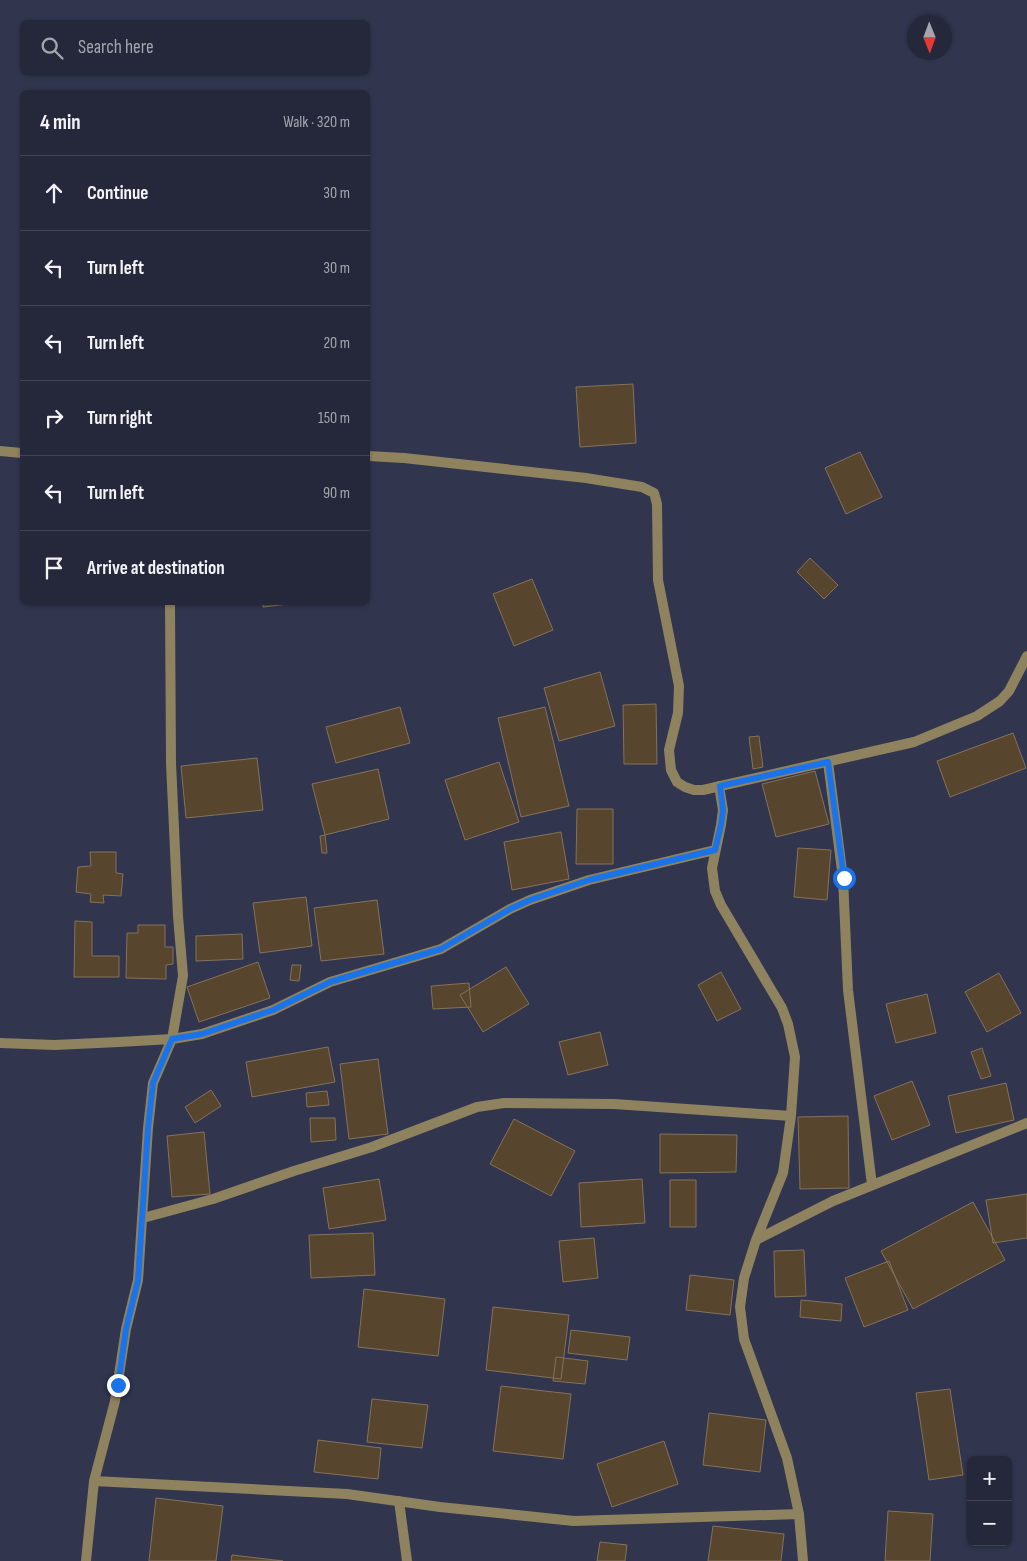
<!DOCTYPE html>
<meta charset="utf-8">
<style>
:root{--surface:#25283a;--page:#2d3042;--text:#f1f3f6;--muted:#a3a6af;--line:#424454}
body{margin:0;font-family:"Sofia Sans Condensed",sans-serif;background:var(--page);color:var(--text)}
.controls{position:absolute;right:15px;bottom:15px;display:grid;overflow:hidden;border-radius:8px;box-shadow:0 1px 4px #0004}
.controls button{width:45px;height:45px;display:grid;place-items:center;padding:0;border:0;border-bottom:1px solid var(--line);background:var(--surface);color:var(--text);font:25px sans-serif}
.compass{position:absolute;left:907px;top:15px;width:45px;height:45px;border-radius:50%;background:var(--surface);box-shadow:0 1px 4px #0004;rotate:179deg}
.stop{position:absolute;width:15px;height:15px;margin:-11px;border:4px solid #1a73e8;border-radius:50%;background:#fff}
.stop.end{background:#1a73e8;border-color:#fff;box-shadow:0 1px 5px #0008}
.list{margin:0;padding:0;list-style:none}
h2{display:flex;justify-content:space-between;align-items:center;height:65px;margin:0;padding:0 20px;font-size:21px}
h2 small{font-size:16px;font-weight:400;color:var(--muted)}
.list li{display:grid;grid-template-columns:32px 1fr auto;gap:15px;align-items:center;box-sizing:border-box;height:75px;padding:0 20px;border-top:1px solid var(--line)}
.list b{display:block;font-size:19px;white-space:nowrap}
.list em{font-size:16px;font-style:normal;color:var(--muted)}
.icon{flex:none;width:28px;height:28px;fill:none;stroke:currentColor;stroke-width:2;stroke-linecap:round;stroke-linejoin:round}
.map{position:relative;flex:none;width:1027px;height:1561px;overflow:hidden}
.search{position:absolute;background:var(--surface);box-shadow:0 1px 4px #0004;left:20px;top:20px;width:350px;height:55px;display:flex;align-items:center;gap:12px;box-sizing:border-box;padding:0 18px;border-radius:8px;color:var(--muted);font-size:19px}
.panel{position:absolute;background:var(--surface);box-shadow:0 1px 4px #0004;left:20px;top:90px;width:350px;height:515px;border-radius:8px}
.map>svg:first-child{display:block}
.building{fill:#58452e;stroke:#86725a}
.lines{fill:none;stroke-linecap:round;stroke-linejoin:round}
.minor{stroke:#8e825f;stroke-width:10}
.route{stroke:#1a73e8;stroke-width:6}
</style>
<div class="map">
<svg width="1027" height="1561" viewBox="0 0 1027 1561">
<rect width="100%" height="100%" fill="#31354e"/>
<path class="building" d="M633,384l3,59 -56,4 -4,-60z
M860,452l22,45 -36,17 -21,-46z
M810,558l28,27 -14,14 -27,-27z
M532,579l21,51 -39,16 -21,-52z
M263,602h26v2l-26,3z
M600,672l15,54 -56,15 -15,-53z
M656,704l1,60h-33l-1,-59z
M400,707l10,36 -74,20 -10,-36z
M545,707l24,99 -48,11 -23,-99z
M1013,733l13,35 -76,29 -13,-36z
M759,736l4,31 -10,2 -4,-32z
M257,758l6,52 -77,8 -5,-52z
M499,762l20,60 -54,18 -20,-60z
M378,769l11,50 -64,16 -13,-51z
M815,771l14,53 -53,13 -14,-53z
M577,809h36v55h-37z
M561,832l8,47 -57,11 -8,-48z
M325,835l2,18h-5l-2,-17z
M798,848l33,2 -4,50 -33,-3z
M90,852h26v21l7,1 -2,22 -18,-1 1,8 -14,-1 1,-8 -15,-2 2,-25 13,-1z
M306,897l6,49 -52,7 -7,-50z
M377,900l7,54 -63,7 -7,-53z
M75,921l17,1v34h27v21h-45z
M138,925h27v22h8v17l-7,1v14l-40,-1 1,-45h11z
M242,934l1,25 -47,2v-25z
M258,962l12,36 -71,24 -12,-35z
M292,965h9l-2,16 -9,-1z
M506,967l23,37 -46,28 -23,-37z
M721,972l20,37 -24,12 -19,-36z
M999,973l22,40 -34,19 -22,-40z
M469,983l2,24 -38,2 -2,-23z
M927,994l9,39 -40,10 -10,-39z
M600,1032l8,33 -40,10 -9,-33z
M328,1047l7,35 -83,15 -6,-35z
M982,1048l9,28 -10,3 -10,-27z
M378,1059l10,75 -39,5 -9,-75z
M912,1081l18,44 -38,15 -18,-44z
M1006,1083l8,37 -58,13 -8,-37z
M211,1090l10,16 -26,17 -10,-16z
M327,1091l2,14 -22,2 -1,-14z
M848,1116l1,72 -49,1 -2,-72z
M310,1118h25l1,22 -25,2z
M514,1119l61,32 -24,45 -61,-32z
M204,1132l6,62 -38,3 -5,-61z
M660,1134l77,1 -1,37 -76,1z
M379,1179l7,41 -57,9 -6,-41z
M642,1179l3,44 -64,4 -2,-44z
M670,1180h26v47h-26z
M1027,1194v44l-34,5 -7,-43z
M973,1202l32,58 -92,49 -32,-58z
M373,1233l2,42 -64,3 -2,-43z
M594,1238l4,40 -35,4 -4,-41z
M804,1250l2,46 -31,1 -1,-46z
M889,1261l19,49 -44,17 -19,-49z
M690,1275l44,5 -4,35 -44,-5z
M364,1289l81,10 -7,57 -80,-9z
M801,1300l41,4 -1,17 -41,-4z
M493,1307l76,8 -8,64 -75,-9z
M571,1330l59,7 -3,23 -59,-7z
M556,1357l32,4 -3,23 -32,-3z
M501,1386l70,8 -8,65 -70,-8z
M950,1389l13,86 -34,5 -13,-87z
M372,1399l56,6 -6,43 -55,-6z
M709,1413l57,7 -6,52 -57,-7z
M318,1440l63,8 -3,31 -64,-7z
M664,1441l14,43 -66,23 -15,-43z
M156,1498l67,8 -7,55h-67z
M888,1511l45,3 -3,47h-45z
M713,1526l71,8 -3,27h-73z
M600,1542l27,3 -2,16h-28z
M232,1555l51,6h-52z"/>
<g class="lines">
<path class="minor" d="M0,451l22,2
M368,456l36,2 182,20 56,9 12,6 3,11 1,76 21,106 -1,27 -9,37 2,20 6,12 8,5 9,3h9l211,-48 63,-26 23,-15 9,-10 18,-35
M828,762l15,116 5,112 24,195
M719,786l4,24 -2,15 -9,43 3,23 6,14 61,103 6,16 7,33 -4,59 -8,57 -27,67 -12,38 -4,29 4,32 43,119 12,56 4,47
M0,1043l55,2 64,-3 53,-3 30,-5 71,-24 57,-28 111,-33 69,-40 20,-9 59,-20 126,-30
M143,1218l70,-19 81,-28 78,-24 105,-40 27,-4 110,1 177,12
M756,1240l77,-39 194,-78
M94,1481l253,13 93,13 134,14 225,-7
M399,1501l8,60
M86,1561l8,-80 21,-80 11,-72 12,-49 10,-152 5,-45 19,-44 11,-63 -5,-60 -7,-153 -1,-161"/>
</g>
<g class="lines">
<path class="route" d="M118,1385l8,-56 12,-49 10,-152 5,-45 19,-44 30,-5 71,-24 57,-28 111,-33 69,-40 20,-9 59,-20 126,-30 6,-25 2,-15 -3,-24 108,-24 16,116"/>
</g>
</svg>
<div class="controls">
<button>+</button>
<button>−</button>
</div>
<svg class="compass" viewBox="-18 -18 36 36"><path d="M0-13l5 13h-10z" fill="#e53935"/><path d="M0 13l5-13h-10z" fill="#a3a6af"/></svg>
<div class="stop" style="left:844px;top:878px"></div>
<div class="stop end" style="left:118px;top:1385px"></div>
<div class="search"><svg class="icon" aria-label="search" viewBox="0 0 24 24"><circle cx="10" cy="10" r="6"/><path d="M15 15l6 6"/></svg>Search here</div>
<section class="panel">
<h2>4 min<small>Walk · 320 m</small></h2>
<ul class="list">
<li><svg class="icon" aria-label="ahead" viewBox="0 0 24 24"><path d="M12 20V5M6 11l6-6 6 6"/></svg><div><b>Continue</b></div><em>30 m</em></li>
<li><svg class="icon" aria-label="left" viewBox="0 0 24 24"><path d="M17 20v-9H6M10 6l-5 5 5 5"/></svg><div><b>Turn left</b></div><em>30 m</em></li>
<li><svg class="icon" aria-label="left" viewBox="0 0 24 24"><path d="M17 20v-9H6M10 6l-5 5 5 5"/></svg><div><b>Turn left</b></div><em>20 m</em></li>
<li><svg class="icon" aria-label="right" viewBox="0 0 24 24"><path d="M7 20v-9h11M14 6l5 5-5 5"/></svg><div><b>Turn right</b></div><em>150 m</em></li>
<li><svg class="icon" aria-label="left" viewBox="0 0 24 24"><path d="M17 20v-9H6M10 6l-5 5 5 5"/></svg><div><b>Turn left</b></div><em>90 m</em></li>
<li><svg class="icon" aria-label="arrive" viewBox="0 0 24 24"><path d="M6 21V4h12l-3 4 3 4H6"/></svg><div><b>Arrive at destination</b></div></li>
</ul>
</section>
</div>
